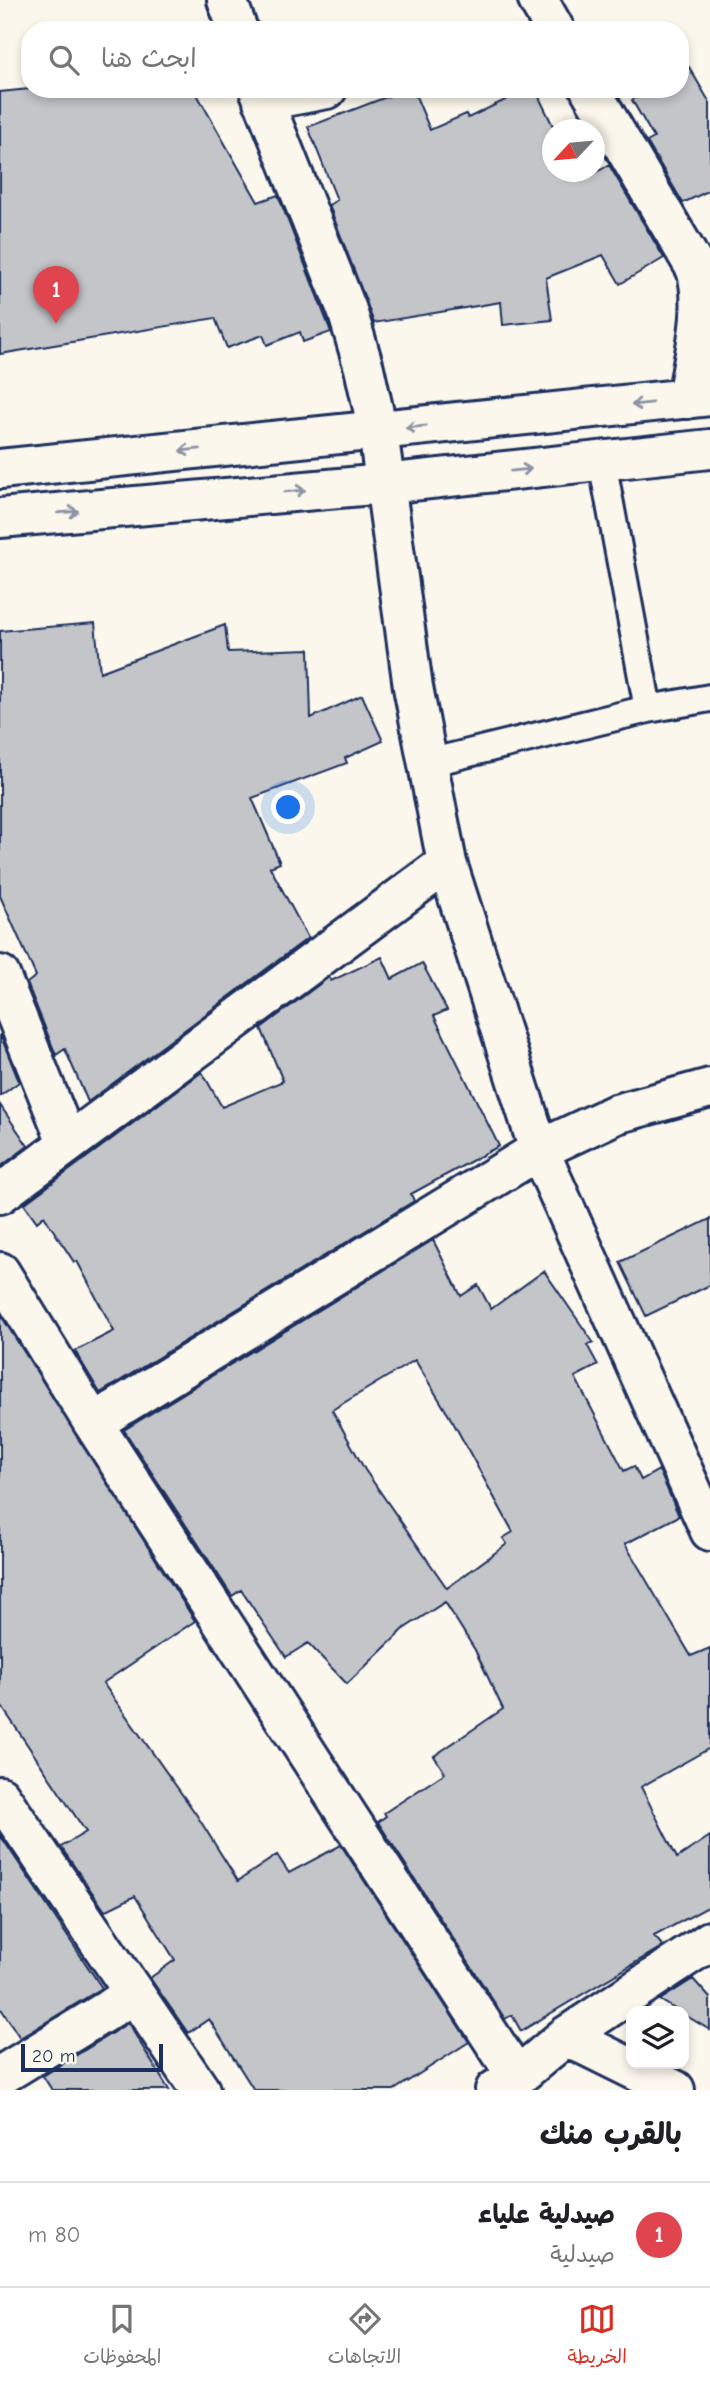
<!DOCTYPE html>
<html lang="ar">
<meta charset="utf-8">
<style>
:root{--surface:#fff;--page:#f2f2f2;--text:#202124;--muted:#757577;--line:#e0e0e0;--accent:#d93025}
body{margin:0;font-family:"Comic Neue","Playpen Sans Arabic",sans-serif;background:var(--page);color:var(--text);direction:rtl}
.controls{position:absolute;right:21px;bottom:21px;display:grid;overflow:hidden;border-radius:14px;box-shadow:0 4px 10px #0003}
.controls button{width:63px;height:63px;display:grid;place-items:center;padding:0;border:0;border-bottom:2px solid var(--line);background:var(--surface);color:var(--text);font:35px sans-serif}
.compass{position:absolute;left:542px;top:119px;width:63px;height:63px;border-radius:50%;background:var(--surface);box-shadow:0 4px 10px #0003;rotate:244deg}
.scale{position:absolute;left:21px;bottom:18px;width:142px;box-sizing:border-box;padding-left:7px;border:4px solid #1b2f5e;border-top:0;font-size:19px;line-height:24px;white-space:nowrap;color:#1b2f5e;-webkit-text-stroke:5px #fbf7ec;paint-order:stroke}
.you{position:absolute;left:289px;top:808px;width:24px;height:24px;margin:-18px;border:5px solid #fff;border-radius:50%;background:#1a73e8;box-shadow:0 0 0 10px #1a73e833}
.badge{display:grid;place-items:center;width:46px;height:46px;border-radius:50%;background:var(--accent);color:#fff;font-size:23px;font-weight:700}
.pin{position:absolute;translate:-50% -58px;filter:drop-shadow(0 2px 4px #0008)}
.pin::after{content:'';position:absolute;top:37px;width:24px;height:21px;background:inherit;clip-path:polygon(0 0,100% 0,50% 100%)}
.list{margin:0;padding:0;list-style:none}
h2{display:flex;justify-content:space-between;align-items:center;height:91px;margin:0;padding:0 28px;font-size:30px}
h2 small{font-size:23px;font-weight:400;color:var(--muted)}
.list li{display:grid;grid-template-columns:46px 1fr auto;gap:21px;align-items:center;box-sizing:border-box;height:105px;padding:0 28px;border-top:2px solid var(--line)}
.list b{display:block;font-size:26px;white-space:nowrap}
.list p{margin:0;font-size:23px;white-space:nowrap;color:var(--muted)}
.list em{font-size:23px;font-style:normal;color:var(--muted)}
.icon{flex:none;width:38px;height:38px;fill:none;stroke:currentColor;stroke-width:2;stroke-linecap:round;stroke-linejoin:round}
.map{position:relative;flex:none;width:710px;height:2090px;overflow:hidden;direction:ltr}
.search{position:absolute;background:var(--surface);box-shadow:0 4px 10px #0003;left:21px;right:21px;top:21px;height:77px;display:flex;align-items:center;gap:18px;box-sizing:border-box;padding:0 24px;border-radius:28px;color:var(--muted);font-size:26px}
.sheet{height:196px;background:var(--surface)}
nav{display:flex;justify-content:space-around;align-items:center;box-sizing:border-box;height:98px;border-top:2px solid var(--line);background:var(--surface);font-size:19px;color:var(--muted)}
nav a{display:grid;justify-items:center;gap:4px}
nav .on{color:var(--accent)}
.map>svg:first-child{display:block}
.building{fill:#c3c5c9;stroke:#1b2f5e;stroke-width:2;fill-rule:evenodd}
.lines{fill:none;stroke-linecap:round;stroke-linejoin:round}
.lane-casing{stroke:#1b2f5e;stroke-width:32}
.street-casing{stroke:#1b2f5e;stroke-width:44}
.secondary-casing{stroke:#1b2f5e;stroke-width:44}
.lane{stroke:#fbf7ec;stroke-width:26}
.street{stroke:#fbf7ec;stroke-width:38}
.secondary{stroke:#fbf7ec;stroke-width:38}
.oneway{stroke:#8b93a5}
</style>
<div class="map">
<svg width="710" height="2090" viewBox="0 0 710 2090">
<rect width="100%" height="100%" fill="#fbf7ec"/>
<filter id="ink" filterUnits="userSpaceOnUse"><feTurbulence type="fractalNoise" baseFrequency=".0143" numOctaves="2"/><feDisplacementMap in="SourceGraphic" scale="14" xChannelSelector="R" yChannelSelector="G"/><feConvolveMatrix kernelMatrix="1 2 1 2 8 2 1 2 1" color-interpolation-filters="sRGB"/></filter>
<g filter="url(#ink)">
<path class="building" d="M689,67l21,36v87l-27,13 -36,-61 7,-4 -22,-38 19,-11h29v-17z
M30,89h164l64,113 20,-7 53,137 -28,10 -3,-10 -33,13 -4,-10 -36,13 -12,-30 -215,36v-262z
M407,89h6l17,41 36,-16 2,4 60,-29h7l20,41h-3v42h24l5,9 28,-16 55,93 -44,26 -17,-29 -57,23 6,42 -49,5 -2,-23 -127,21 -45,-118 8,-5 -29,-73z
M95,623l5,49 125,-47 3,27 81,-3 2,69 51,-23 21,46 -38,17 2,5 -95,35 28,65 -10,4 38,71 -220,164 -23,-53 -9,6 -29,-72 9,-7 -36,-80v-265z
M382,957l10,22 30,-16 25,47 -13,6 65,130 -88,48 3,7 -314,192 -25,-42 39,-20 -37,-70 -3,1 -30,-46 -7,6 -13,-18 178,-132 20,35 61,-26 -22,-53 68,-51 2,4z
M0,1034l19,48 -19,14z
M0,1105l28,41 -28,21z
M710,1219v66l-64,31 -26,-54z
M433,1240l28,56 17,-11 13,24 53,-38 49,71 -6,3 11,20 -23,12 49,94 10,-5 7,14 18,-10 20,46 -54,28 66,112 19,-8v100l-69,39 36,71 33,-22v70l-56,30 9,10 -142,85 -9,-16 -7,4 -127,-197 8,-6 -2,-3 61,-40 -11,-17 69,-47 -28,-59 -30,-48 -40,26 -58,56 -39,-41 -22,14 -45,-67 -9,6 -108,-166zM415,1360l39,64 59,108 -10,6 4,6 -60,44 -82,-118 -33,-60z
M0,1314l195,307 -92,62 93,131 42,67 39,-26 12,18 52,-28 128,197 -75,48h-140l-45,-71 -21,14 -38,-55 25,-18 -40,-64 -30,15 -44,-64 25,-15 -86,-128z
M0,1835l102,153 -82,50 -20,-31z
M693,1979l17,19v32l-50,-30z
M128,2023l41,67h-117l-9,-14z"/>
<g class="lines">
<defs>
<path id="lane" d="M602,461l46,248
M428,763l220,-54 62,-11"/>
<path id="street" d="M227,0l11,30
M538,0l17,30
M259,89l88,221 17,58 14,63 35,256 34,176 92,287 171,381
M590,89l106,180c12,40 -3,89 -9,130
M263,101l64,-12
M0,975l67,167
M0,1194l447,-331
M0,1272l93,151
M0,1796l200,294
M566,2036l144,-95
M0,2076l134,-82
M517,2077l-424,-654 446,-273 77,-36 94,-26
M495,2090l22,-13 49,-41 109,54"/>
<path id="secondary" d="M0,469l710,-73
M0,518l384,-34 326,-35"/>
</defs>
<use href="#lane" class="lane-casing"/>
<use href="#street" class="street-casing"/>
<use href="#secondary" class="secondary-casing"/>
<use href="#lane" class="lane"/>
<use href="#street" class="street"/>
<use href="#secondary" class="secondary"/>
</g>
<defs><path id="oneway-shaft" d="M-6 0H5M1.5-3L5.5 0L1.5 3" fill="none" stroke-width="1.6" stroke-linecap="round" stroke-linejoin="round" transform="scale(1.75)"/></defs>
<g class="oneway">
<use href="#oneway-shaft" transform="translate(642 404) rotate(174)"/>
<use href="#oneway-shaft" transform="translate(416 427) rotate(174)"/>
<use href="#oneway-shaft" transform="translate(190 450) rotate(174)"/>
<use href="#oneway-shaft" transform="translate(521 470) rotate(-6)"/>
<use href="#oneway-shaft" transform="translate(295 491) rotate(-5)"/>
<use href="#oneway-shaft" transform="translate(68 512) rotate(-5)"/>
</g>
</g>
</svg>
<div class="controls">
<button><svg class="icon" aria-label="layers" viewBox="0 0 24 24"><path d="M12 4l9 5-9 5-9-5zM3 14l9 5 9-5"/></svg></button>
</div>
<svg class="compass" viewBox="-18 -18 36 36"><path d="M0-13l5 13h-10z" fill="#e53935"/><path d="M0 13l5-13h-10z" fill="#757577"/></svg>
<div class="scale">20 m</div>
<div class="you"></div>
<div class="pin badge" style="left:56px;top:324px;background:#e0444e">1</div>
<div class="search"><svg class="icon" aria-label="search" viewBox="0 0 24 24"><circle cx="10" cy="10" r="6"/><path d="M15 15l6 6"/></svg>ابحث هنا</div>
</div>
<section class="sheet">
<h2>بالقرب منك<small></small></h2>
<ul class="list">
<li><span class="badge" style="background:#e0444e">1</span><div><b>صيدلية علياء</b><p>صيدلية</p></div><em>80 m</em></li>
</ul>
</section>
<nav>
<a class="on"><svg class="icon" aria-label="map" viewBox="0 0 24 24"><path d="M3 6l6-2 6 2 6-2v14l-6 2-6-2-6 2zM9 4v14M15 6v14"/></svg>الخريطة</a>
<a><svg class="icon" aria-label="directions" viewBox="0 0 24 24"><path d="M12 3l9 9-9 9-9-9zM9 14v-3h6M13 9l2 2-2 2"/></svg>الاتجاهات</a>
<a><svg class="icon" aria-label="saved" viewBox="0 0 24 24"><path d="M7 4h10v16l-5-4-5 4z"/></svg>المحفوظات</a>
</nav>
